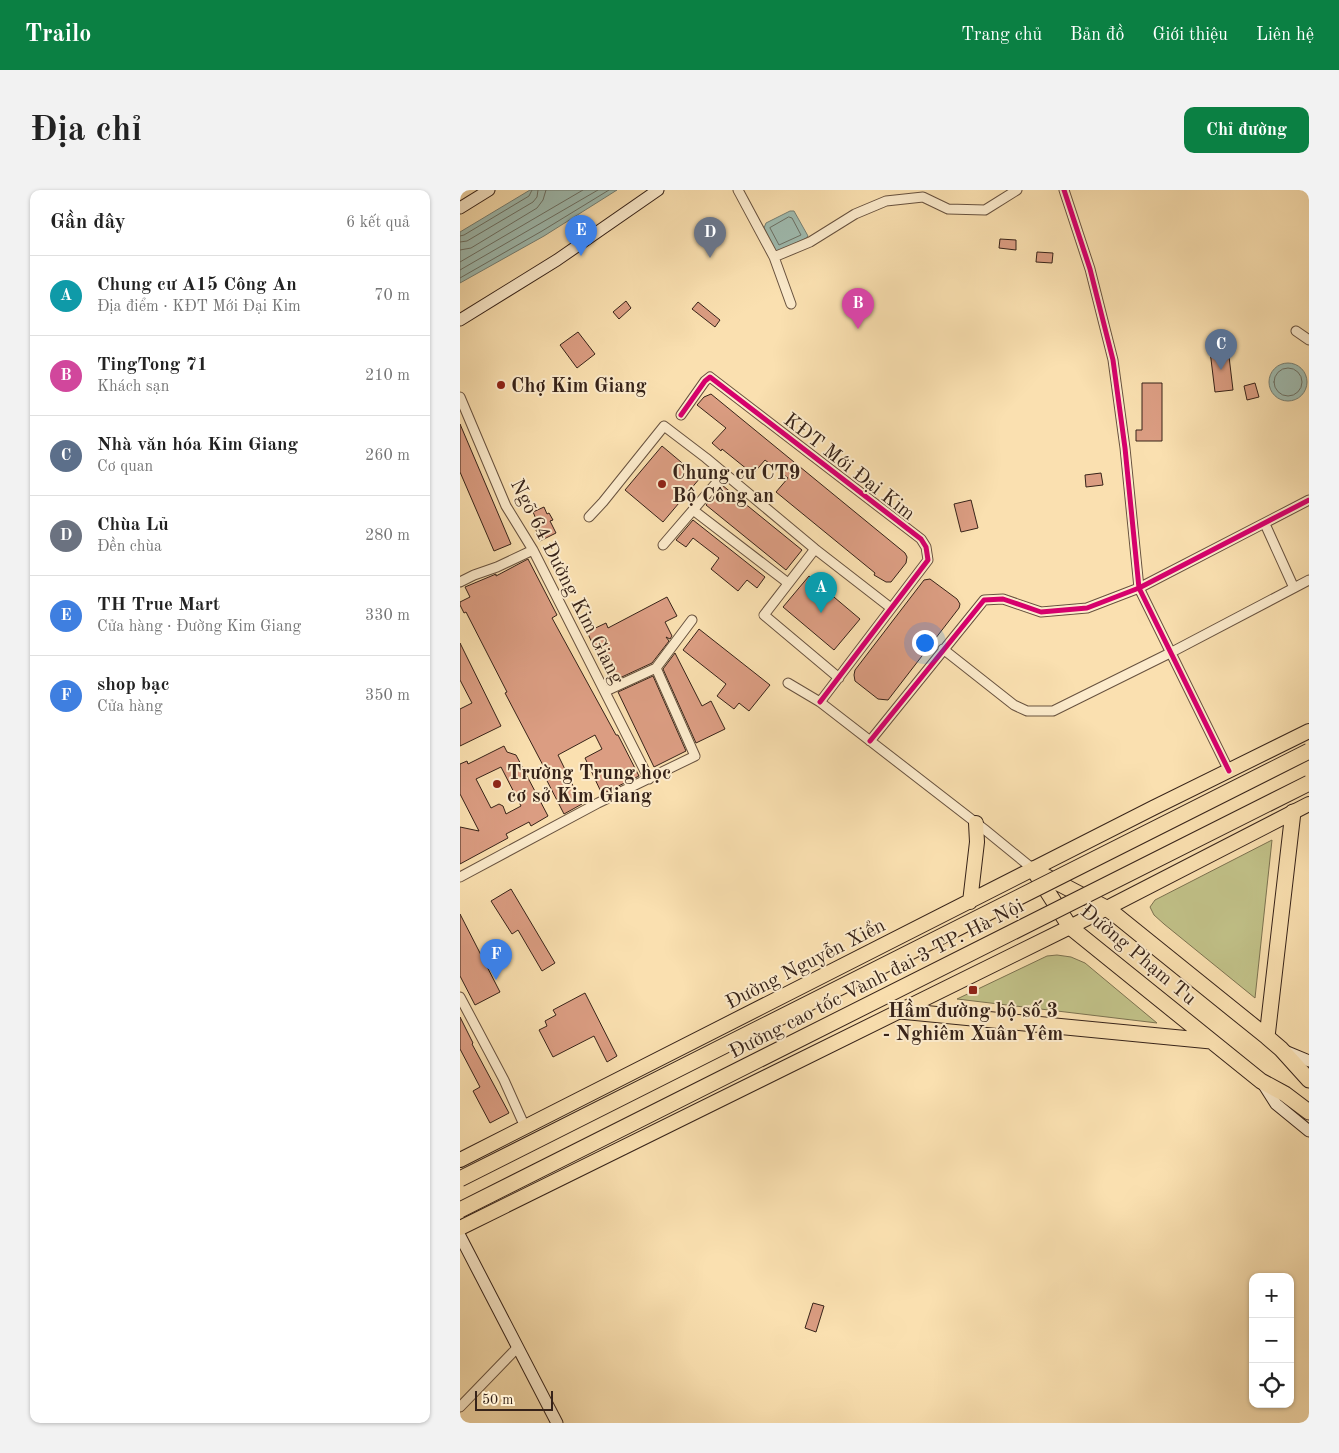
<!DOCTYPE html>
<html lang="vi">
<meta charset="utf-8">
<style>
:root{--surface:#fff;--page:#f2f2f2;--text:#222;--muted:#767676;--line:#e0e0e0;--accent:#0b8043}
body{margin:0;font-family:"Old Standard TT",serif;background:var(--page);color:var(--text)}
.controls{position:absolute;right:15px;bottom:15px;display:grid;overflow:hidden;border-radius:10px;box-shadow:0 1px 4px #0004}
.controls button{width:45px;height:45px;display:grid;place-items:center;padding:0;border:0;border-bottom:1px solid var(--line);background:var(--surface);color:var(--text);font:25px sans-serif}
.scale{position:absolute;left:15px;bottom:12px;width:78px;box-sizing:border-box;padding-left:5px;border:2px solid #372319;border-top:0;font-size:14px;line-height:18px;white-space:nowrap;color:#372319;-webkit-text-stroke:4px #fcebcc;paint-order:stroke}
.you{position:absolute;left:464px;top:452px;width:18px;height:18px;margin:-12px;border:4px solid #fff;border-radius:50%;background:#1a73e8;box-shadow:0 0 0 8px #1a73e833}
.badge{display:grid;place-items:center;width:32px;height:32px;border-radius:50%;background:var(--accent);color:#fff;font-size:16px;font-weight:700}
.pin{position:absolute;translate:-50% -41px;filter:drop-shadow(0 1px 2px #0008)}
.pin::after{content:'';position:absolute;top:26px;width:18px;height:15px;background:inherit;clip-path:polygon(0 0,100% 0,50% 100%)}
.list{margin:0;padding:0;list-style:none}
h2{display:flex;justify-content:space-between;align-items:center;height:65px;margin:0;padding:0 20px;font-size:21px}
h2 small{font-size:16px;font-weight:400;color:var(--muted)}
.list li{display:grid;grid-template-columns:32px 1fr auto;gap:15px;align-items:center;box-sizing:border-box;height:80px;padding:0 20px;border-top:1px solid var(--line)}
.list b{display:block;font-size:19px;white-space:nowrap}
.list p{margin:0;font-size:16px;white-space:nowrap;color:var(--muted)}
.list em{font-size:16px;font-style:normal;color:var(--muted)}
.icon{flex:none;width:28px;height:28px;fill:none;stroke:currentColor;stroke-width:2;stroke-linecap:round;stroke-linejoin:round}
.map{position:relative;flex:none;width:849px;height:1233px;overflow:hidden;border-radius:10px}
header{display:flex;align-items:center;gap:30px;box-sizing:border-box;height:70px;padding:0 25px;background:var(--accent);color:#fff}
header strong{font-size:24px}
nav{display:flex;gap:28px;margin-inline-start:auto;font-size:18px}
.intro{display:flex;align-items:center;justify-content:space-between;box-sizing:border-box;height:120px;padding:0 30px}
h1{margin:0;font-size:35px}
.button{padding:12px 22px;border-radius:10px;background:var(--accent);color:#fff;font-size:18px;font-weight:700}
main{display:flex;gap:30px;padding:0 30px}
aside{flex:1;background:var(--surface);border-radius:10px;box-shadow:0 1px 4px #0004}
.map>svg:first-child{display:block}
.green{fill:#c1c188;stroke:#7c7250}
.water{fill:#9fbcb1;stroke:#757f74}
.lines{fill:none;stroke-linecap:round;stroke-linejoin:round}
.shore{stroke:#6b7065;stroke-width:1}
.building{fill:#db9d82;stroke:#372319;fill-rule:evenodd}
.street-casing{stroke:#68523f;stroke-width:11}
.secondary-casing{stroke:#372319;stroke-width:13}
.primary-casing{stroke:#372319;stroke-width:16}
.highway-casing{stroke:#372319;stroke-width:17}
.street{stroke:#fcebcc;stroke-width:9}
.secondary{stroke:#fcebcc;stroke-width:11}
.primary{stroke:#fae0b0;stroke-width:14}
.highway{stroke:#fae0b0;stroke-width:15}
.highway-bridge-casing{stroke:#372319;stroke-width:17;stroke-linecap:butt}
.highway-bridge{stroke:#fae0b0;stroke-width:15}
.cycleway-casing{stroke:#fcebcc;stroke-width:8}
.cycleway{stroke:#d6006c;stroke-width:5}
.poi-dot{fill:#8f2418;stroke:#fcebcc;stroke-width:2}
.labels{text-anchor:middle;stroke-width:4;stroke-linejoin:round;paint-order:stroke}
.poi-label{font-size:20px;font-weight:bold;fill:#372319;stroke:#fcebcc;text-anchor:start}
.street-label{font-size:20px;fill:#372319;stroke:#fcebcc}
</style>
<header>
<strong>Trailo</strong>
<nav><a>Trang chủ</a><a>Bản đồ</a><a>Giới thiệu</a><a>Liên hệ</a></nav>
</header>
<div class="intro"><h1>Địa chỉ</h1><a class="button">Chỉ đường</a></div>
<main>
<aside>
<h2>Gần đây<small>6 kết quả</small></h2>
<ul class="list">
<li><span class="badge" style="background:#0f9aa8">A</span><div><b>Chung cư A15 Công An</b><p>Địa điểm · KĐT Mới Đại Kim</p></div><em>70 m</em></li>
<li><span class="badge" style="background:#d1479c">B</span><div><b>TingTong 71</b><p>Khách sạn</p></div><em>210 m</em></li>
<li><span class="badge" style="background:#5c6f8a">C</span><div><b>Nhà văn hóa Kim Giang</b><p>Cơ quan</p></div><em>260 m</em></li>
<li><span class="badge" style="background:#6b7280">D</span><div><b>Chùa Lủ</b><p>Đền chùa</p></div><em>280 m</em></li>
<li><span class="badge" style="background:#3f7fe0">E</span><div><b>TH True Mart</b><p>Cửa hàng · Đường Kim Giang</p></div><em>330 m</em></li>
<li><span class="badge" style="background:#3f7fe0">F</span><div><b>shop bạc</b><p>Cửa hàng</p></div><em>350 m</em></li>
</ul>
</aside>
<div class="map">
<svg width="849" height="1233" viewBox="0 0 849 1233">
<rect width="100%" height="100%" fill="#fae0b0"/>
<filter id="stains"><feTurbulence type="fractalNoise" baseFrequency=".004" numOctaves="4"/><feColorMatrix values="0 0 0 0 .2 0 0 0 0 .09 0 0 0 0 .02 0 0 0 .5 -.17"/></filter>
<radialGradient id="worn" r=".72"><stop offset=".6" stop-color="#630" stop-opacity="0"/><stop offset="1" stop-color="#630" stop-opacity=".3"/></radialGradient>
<path class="green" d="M812,650l-17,158 -91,-74 -10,-9 -4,-8 5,-7z
M597,765l14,2 14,6 72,60 -200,-24 90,-43z"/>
<path class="water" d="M70,0h87l-73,46 -84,47v-51z
M330,21h4l14,25 -2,2 -28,14 -4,-2 -10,-22 2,-5z
M809 192a19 19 0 1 1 38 0a19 19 0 1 1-38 0Z"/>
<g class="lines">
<path class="shore" d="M329,27l3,1 9,17 -22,10 -9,-17z
M0,46l4,-1 65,-39 3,-6
M0,52l7,-1 66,-39 4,-5 1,-7
M0,60l11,-2 66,-40 6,-8 3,-10
M0,72l123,-72
M0,80l138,-80
M0,88l82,-47 67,-41
M814 192a14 14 0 1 1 28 0a14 14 0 1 1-28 0Z"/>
</g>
<path class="building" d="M540,49l16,1v10l-17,-2z
M577,62l16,1 -1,10 -16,-1z
M166,111l5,7 -12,11 -6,-7z
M238,112l22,18 -5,7 -23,-18z
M118,142l17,22 -18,14 -17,-23z
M768,158l5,42 -18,2 -5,-41z
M682,193h20v58h-26v-11h6z
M795,193l4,14 -12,3 -3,-14z
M251,204l194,159 2,4 -1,6 -15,19h-5l-12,-7 1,-2 -99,-81 12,-14 -23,-18 -12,14 -31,-25 -1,2 -9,-8 14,-15 -29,-23 7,-8z
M0,234l51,120 -17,7 -34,-79z
M202,256l38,32 -37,44 -38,-32z
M641,283l2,12 -17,2 -1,-12z
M262,295l80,65 -16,20 -80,-65z
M511,310l7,28 -17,4 -7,-28z
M84,317l3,7 2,-1 4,7 -3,1 6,12 -16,8 -4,-11 4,-2 -7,-16z
M233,330l72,57 -8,11 -10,-8 -9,11 -27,-22 8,-11 -26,-20 -7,9 -10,-7z
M68,369l29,56 -5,3 64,117h2l21,41 -37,18 -17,-36 17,-9 -7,-14 -37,20 24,49 -18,10 -21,-41 3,-2 -41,-78 2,-1 -41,-80 -2,1 -4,-8v-3l10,-5 -5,-10 31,-13v2z
M349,386l51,43 -26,31 -51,-43z
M470,389l27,20 3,5 -1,4 -71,92 -10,-1 -23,-18 -1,-6 1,-5 69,-90z
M207,407l10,19 -12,6 7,14 -2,3 -4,-2 3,4 -17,22 -41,19 -24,-50 19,-9 2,5z
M239,439l71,56 -21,26 -10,-8 -5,6 -17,-13 9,-12 -43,-34z
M0,453l41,83 -41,20v-37l12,-6 -12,-23z
M215,463l27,53 9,-5 14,28 -29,14 -33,-74z
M193,486l33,75 -32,16 -36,-75z
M44,556l3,6 9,3 32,61 -17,10 -2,-4 -23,12 2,4 -48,26v-37l19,4 -19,-37v-30l7,-3 1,3zM41,577l20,39 -15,8 -3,-8 -4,-2 -8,4 -15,-29z
M51,699l44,74 -13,8 -24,-41 -6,4 -21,-33z
M0,724l40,78 -25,13 -15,-29z
M125,803l32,63 -10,6 -13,-26 -41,21 -14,-27 8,-4 -2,-5 11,-6 -3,-5z
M0,827l13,26 -1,1 37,69 -19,10 -17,-32 7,-4 -20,-38z
M353,1113l11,3 -8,26 -11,-4z"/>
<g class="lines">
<defs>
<path id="street" d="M278,0l36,67 17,47
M604,0l26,79 23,91 12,88 14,140 90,183
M314,67l36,-15 45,-28 31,-13 37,-4 25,12 37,1 32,-20
M836,141l13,9
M0,207l46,109 27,44 116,229
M221,225l24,-34 5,-4 211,162 5,8 2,13 -108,142
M233,320l95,73
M129,327l14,-15 61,-76 42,32 109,91 76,59
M805,334l29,64
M203,355l61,-71
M355,359l-51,66 75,63
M0,392l14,-7 23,-8 36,-17
M483,459l71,56 13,6h26l117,-58 139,-73
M328,493l32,19 164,127 49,40
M146,501l50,-23 36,-48
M410,551l114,-141 19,-1 38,13 46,-4 52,-20 170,-88
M0,687l138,-74 97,-47 -39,-88
M0,807l44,83 21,47
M0,1217l58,-60"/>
<path id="secondary" d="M0,18l29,-18
M0,130l97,-60 101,-70
M825,861l24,10
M802,892l14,22 33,27
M0,1046l97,187"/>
<path id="primary" d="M510,712l7,-60 -1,-19
M0,970l693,-352 156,-77
M0,1038l610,-301 239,-123"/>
<path id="highway" d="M573,679l37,58 191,154 24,13 24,18
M583,685l63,33 11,8 150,121 14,12 28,31
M440,821l311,30
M807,847l26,-225"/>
</defs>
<use href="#street" class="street-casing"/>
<use href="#secondary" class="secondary-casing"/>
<use href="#primary" class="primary-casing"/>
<use href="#highway" class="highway-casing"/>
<use href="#street" class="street"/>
<use href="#secondary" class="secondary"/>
<use href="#primary" class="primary"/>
<use href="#highway" class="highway"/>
<defs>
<path id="highway-bridge" d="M0,989l849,-428
M0,1020l849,-427"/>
</defs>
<use href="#highway-bridge" class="highway-bridge-casing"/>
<use href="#highway-bridge" class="highway-bridge"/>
<defs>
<path id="cycleway" d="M604,0l26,79 23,91 12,88 14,140 90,183
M221,225l24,-34 5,-4 211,162 5,8 2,13 -108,142
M410,551l114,-141 19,-1 38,13 46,-4 52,-20 170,-88"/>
</defs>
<use href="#cycleway" class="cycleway-casing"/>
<use href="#cycleway" class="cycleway"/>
</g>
<g class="poi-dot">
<circle cx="41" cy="195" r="5"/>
<circle cx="202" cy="294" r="5"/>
<circle cx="37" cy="594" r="5"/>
<rect x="508" y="795" width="10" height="10" rx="2.5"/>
</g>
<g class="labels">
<g class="poi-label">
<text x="51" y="202">Chợ Kim Giang</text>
<text x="212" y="289">Chung cư CT9<tspan x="212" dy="23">Bộ Công an</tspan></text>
<text x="47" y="589">Trường Trung học<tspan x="47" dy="23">cơ sở Kim Giang</tspan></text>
<text x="513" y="827" text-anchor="middle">Hầm đường bộ số 3<tspan x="513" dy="23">- Nghiêm Xuân Yêm</tspan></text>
</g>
<g class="street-label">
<text transform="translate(390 276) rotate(38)" y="7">KĐT Mới Đại Kim</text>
<text transform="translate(108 391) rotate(63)" y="7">Ngõ 64 Đường Kim Giang</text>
<text transform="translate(679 764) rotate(40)" y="7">Đường Phạm Tu</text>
<text transform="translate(345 773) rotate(-27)" y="7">Đường Nguyễn Xiển</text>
<text transform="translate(416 788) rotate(-27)" y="7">Đường cao tốc Vành đai 3 TP. Hà Nội</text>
</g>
</g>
<rect width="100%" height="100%" filter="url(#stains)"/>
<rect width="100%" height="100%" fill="url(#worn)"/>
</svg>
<div class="controls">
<button>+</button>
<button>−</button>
<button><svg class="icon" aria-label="locate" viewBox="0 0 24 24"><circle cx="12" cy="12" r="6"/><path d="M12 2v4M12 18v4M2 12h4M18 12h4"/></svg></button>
</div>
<div class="scale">50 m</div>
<div class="you"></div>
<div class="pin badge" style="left:361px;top:423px;background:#0f9aa8">A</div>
<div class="pin badge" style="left:398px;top:139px;background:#d1479c">B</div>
<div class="pin badge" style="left:761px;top:180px;background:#5c6f8a">C</div>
<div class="pin badge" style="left:250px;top:68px;background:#6b7280">D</div>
<div class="pin badge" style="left:121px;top:66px;background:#3f7fe0">E</div>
<div class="pin badge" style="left:36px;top:790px;background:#3f7fe0">F</div>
</div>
</main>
